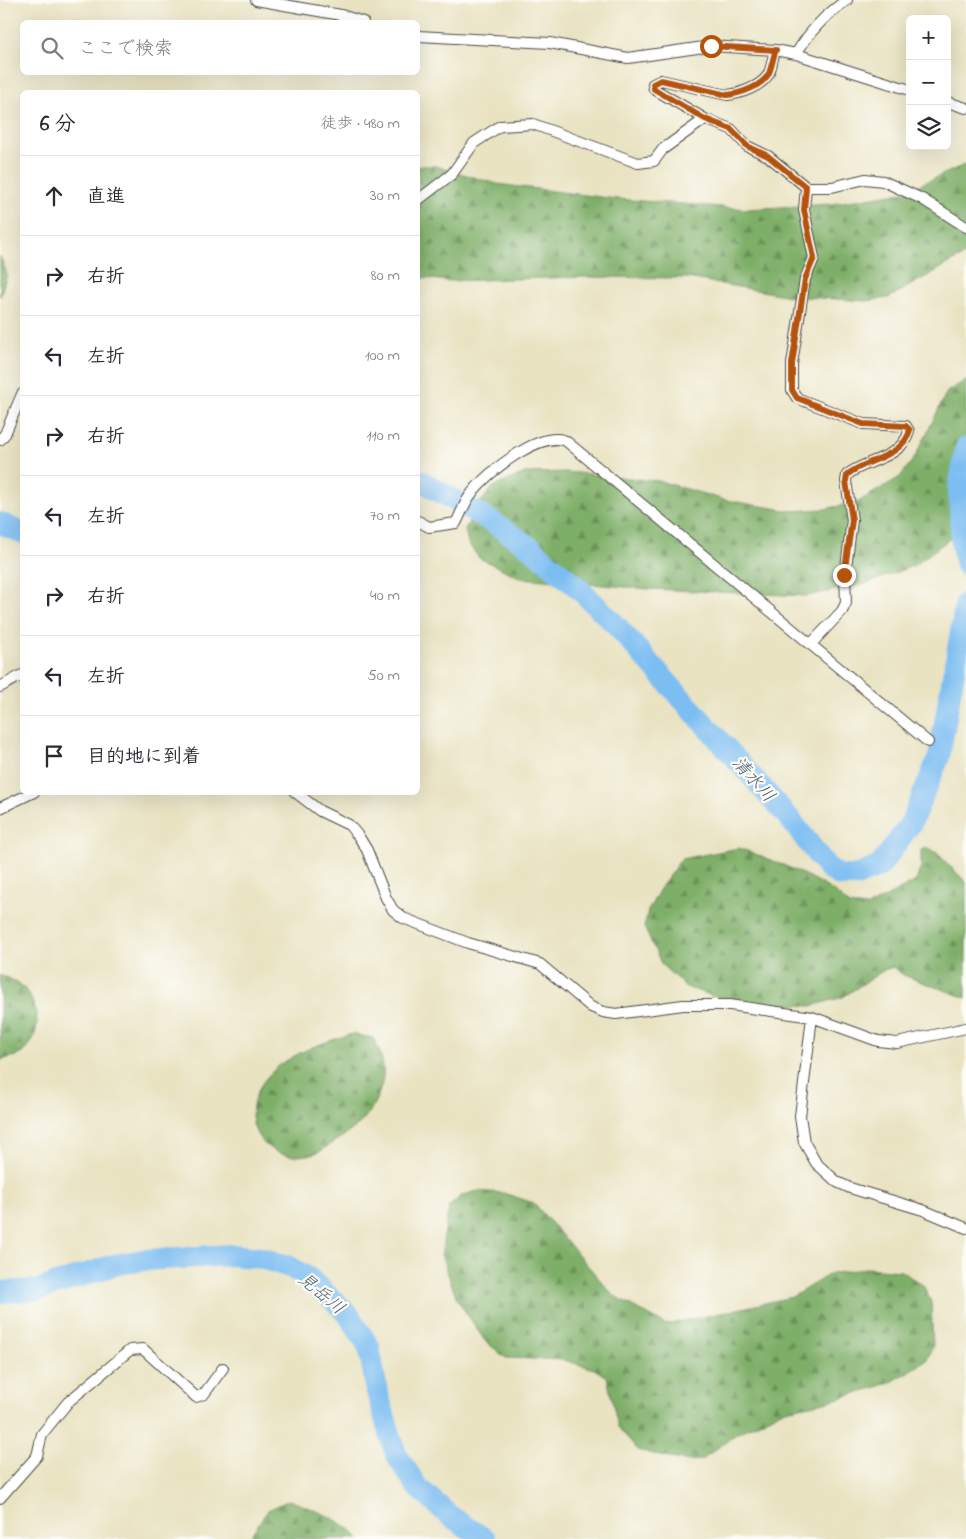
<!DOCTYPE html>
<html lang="ja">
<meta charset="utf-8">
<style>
:root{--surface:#fff;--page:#f7f7f7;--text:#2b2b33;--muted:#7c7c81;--line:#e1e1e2}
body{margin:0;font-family:"Indie Flower","Klee One",sans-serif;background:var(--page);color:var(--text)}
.controls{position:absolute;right:15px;top:15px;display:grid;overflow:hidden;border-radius:8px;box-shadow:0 5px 20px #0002}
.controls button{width:45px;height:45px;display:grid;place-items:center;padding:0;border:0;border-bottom:1px solid var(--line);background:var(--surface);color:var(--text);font:25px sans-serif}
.stop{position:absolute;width:15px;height:15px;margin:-11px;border:4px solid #b45309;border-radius:50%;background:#fff}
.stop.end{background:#b45309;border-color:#fff;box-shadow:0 1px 5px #0008}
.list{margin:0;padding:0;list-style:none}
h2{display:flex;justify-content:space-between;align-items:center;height:65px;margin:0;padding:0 20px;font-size:21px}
h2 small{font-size:16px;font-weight:400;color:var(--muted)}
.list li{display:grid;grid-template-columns:32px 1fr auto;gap:15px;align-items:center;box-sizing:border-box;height:80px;padding:0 20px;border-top:1px solid var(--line)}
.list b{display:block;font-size:19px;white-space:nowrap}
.list em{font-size:16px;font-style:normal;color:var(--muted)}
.icon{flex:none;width:28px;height:28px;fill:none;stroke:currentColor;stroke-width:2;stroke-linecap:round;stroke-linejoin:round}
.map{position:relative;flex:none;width:966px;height:1539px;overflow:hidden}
.search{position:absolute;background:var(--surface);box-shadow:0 5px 20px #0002;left:20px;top:20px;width:400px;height:55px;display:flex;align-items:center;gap:12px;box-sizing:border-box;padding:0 18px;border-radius:8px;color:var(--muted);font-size:19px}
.panel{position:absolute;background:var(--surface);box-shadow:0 5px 20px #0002;left:20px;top:90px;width:400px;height:705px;border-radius:8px}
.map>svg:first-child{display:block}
.forest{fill:url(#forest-firs);stroke:#546d4a}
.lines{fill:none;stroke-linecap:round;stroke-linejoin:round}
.river{stroke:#7dbef2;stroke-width:22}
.street-casing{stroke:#484742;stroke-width:12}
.street{stroke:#fff;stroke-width:10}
.route{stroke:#b45309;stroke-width:6}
.labels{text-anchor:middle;stroke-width:4.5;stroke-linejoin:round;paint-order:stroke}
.water-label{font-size:18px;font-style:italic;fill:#485e71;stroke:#fdfcf7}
</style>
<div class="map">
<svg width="966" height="1539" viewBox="0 0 966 1539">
<defs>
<pattern id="forest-firs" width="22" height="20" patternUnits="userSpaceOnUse" patternTransform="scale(1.25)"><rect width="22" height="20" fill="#7eaf68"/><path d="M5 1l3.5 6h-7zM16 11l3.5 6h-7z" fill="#678f56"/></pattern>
</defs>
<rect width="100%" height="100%" fill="#fdfcf7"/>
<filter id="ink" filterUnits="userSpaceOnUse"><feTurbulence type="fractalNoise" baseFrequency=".02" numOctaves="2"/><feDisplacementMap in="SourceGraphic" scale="10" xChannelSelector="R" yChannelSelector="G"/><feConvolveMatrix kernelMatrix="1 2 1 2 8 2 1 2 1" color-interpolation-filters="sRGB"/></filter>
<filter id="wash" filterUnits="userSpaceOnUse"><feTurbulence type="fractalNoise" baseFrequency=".0096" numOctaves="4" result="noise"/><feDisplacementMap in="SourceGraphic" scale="20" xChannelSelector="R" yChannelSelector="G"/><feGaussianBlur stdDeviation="1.12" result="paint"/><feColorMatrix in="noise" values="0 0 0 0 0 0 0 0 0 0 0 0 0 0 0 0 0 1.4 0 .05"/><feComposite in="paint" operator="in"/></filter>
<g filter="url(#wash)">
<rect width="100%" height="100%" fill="#e9e3c2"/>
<path class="forest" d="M966,164v90l-78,44 -22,3 -76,-5 -103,-18 -106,-1 -135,4 -28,-4v-111h18l61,18 120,15 130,10 84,-5 73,-12z
M0,256l7,18 -7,23z
M966,380v147l-53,39 -48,18 -58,12 -158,-7 -128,-11 -42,-20 -11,-15 -3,-14 14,-25 14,-17 32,-14 42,-1 92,9 66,19 66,11 34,-2 33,-7 42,-25 15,-20 32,-65z
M739,848c32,12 88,32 110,57l18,2 49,-26 5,-14v-17l4,-2 11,4 30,30v116l-63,-23 -10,-8 -9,3 -41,27 -32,9 -53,-3 -45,-7 -27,-9 -24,-22 -18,-38 4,-16 13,-24 20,-28z
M0,975c6,3 16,5 21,10 19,19 23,50 1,68 -6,4 -15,5 -22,7z
M352,1034l21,4c15,26 13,45 -2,71 -8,14 -22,24 -36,32 -6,4 -13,10 -20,12 -41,13 -76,-19 -58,-60 14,-34 63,-50 95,-59z
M478,1191l25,2 31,10 79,92 53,30 126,-28 38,-23 37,-6 34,3 22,14 8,17 2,44 -7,15 -36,22 -61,18 -48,10 -45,23 -35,26 -11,1 -21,-3 -31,-8 -20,-23 -11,-50 -13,-8 -30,-9 -58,-2 -21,-17 -28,-42 -16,-44 8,-49 14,-11z
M289,1500c23,9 54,19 71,39h-112l20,-29z"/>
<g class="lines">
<path class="river" d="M966,448l-7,42 3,55 4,20
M418,479l76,44 37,25 46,39 36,35 177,197 37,48 13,9h16l24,-10 31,-43 28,-66 27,-154
M0,523l22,10
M0,1292l38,-2 76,-25 30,-5 89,-5 28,3 29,9 20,12 38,35 21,33 8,45 19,62 21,33 33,29 35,23"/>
</g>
</g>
<g filter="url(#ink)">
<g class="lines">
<defs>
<path id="street" d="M256,0l85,15 22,7
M418,36l132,7 78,15 83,-12 64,4 21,4 114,36
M775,50c-2,7 -3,16 -6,23 -6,13 -29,21 -42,22l-66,-15 -8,4 1,5 51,30 26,10 16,17 21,10 38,31h26l33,-8 18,2 39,18 44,28
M796,54c13,-22 30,-40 51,-54
M947,102l19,6
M806,187l-2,23 10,48 -9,21 -13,85v26l5,8 66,26 43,2 3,5c-6,28 -46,29 -62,44l-1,6 6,39 -7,55 1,28 -4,8 -31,33
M418,200l34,-26 22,-31 26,-17 33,-2 105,39 16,-2 9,-12 42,-30
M0,440l5,-6 17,-40
M418,521l11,6 27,-4c5,-9 9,-22 16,-30 15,-21 69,-63 94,-52l362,301
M0,687l22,-12
M295,792l25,19 29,14 10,12 8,13 19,48 7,12 10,8 65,25 72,21 51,43 12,5 13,2 67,-9h47l82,12 66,24 19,2 69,-15
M0,808l34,-16
M812,1017l-12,99 4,26 12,21 21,19 13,6 73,22 43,18
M0,1498l37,-42 5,-22 26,-32 62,-52 13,-1 53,48 8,-3 19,-26"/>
</defs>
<use href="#street" class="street-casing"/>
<use href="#street" class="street"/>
</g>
</g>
<g class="lines" filter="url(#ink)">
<path class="route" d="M711,46l65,4c-3,7 -4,16 -7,23 -6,13 -29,21 -42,22l-66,-15 -8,4 1,5 51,30 26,10 16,17 21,10 38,31 -2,23 10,48 -9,21 -13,85v26l5,8 66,26 43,2 4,4c-7,28 -47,30 -63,45l-1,6 6,39 -8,55"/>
</g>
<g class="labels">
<g class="water-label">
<text transform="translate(754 779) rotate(48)" y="6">清水川</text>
<text transform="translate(322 1293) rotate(40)" y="6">見岳川</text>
</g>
</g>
</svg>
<div class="controls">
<button>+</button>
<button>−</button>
<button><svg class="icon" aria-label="layers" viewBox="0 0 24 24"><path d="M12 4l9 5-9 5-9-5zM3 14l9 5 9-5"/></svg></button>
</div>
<div class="stop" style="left:711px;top:46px"></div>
<div class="stop end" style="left:844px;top:575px"></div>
<div class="search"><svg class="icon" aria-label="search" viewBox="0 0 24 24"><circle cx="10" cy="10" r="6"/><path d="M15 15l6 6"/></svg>ここで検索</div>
<section class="panel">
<h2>6 分<small>徒歩 · 480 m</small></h2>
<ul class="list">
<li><svg class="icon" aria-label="ahead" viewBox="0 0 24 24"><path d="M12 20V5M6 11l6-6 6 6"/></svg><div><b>直進</b></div><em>30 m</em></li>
<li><svg class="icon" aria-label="right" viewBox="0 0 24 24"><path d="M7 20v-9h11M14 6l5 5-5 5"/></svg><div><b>右折</b></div><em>80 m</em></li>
<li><svg class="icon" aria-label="left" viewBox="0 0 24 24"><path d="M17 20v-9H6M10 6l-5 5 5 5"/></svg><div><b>左折</b></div><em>100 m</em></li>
<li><svg class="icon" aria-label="right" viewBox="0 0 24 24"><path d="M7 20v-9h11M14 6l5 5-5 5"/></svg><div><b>右折</b></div><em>110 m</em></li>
<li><svg class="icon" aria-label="left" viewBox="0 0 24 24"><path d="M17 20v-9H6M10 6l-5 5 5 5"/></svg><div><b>左折</b></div><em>70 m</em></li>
<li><svg class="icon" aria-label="right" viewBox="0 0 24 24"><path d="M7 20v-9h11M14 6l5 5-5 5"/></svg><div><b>右折</b></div><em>40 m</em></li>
<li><svg class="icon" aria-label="left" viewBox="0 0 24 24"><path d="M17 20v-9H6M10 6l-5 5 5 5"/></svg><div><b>左折</b></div><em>50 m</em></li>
<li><svg class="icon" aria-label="arrive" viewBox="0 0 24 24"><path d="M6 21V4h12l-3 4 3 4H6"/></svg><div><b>目的地に到着</b></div></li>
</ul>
</section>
</div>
